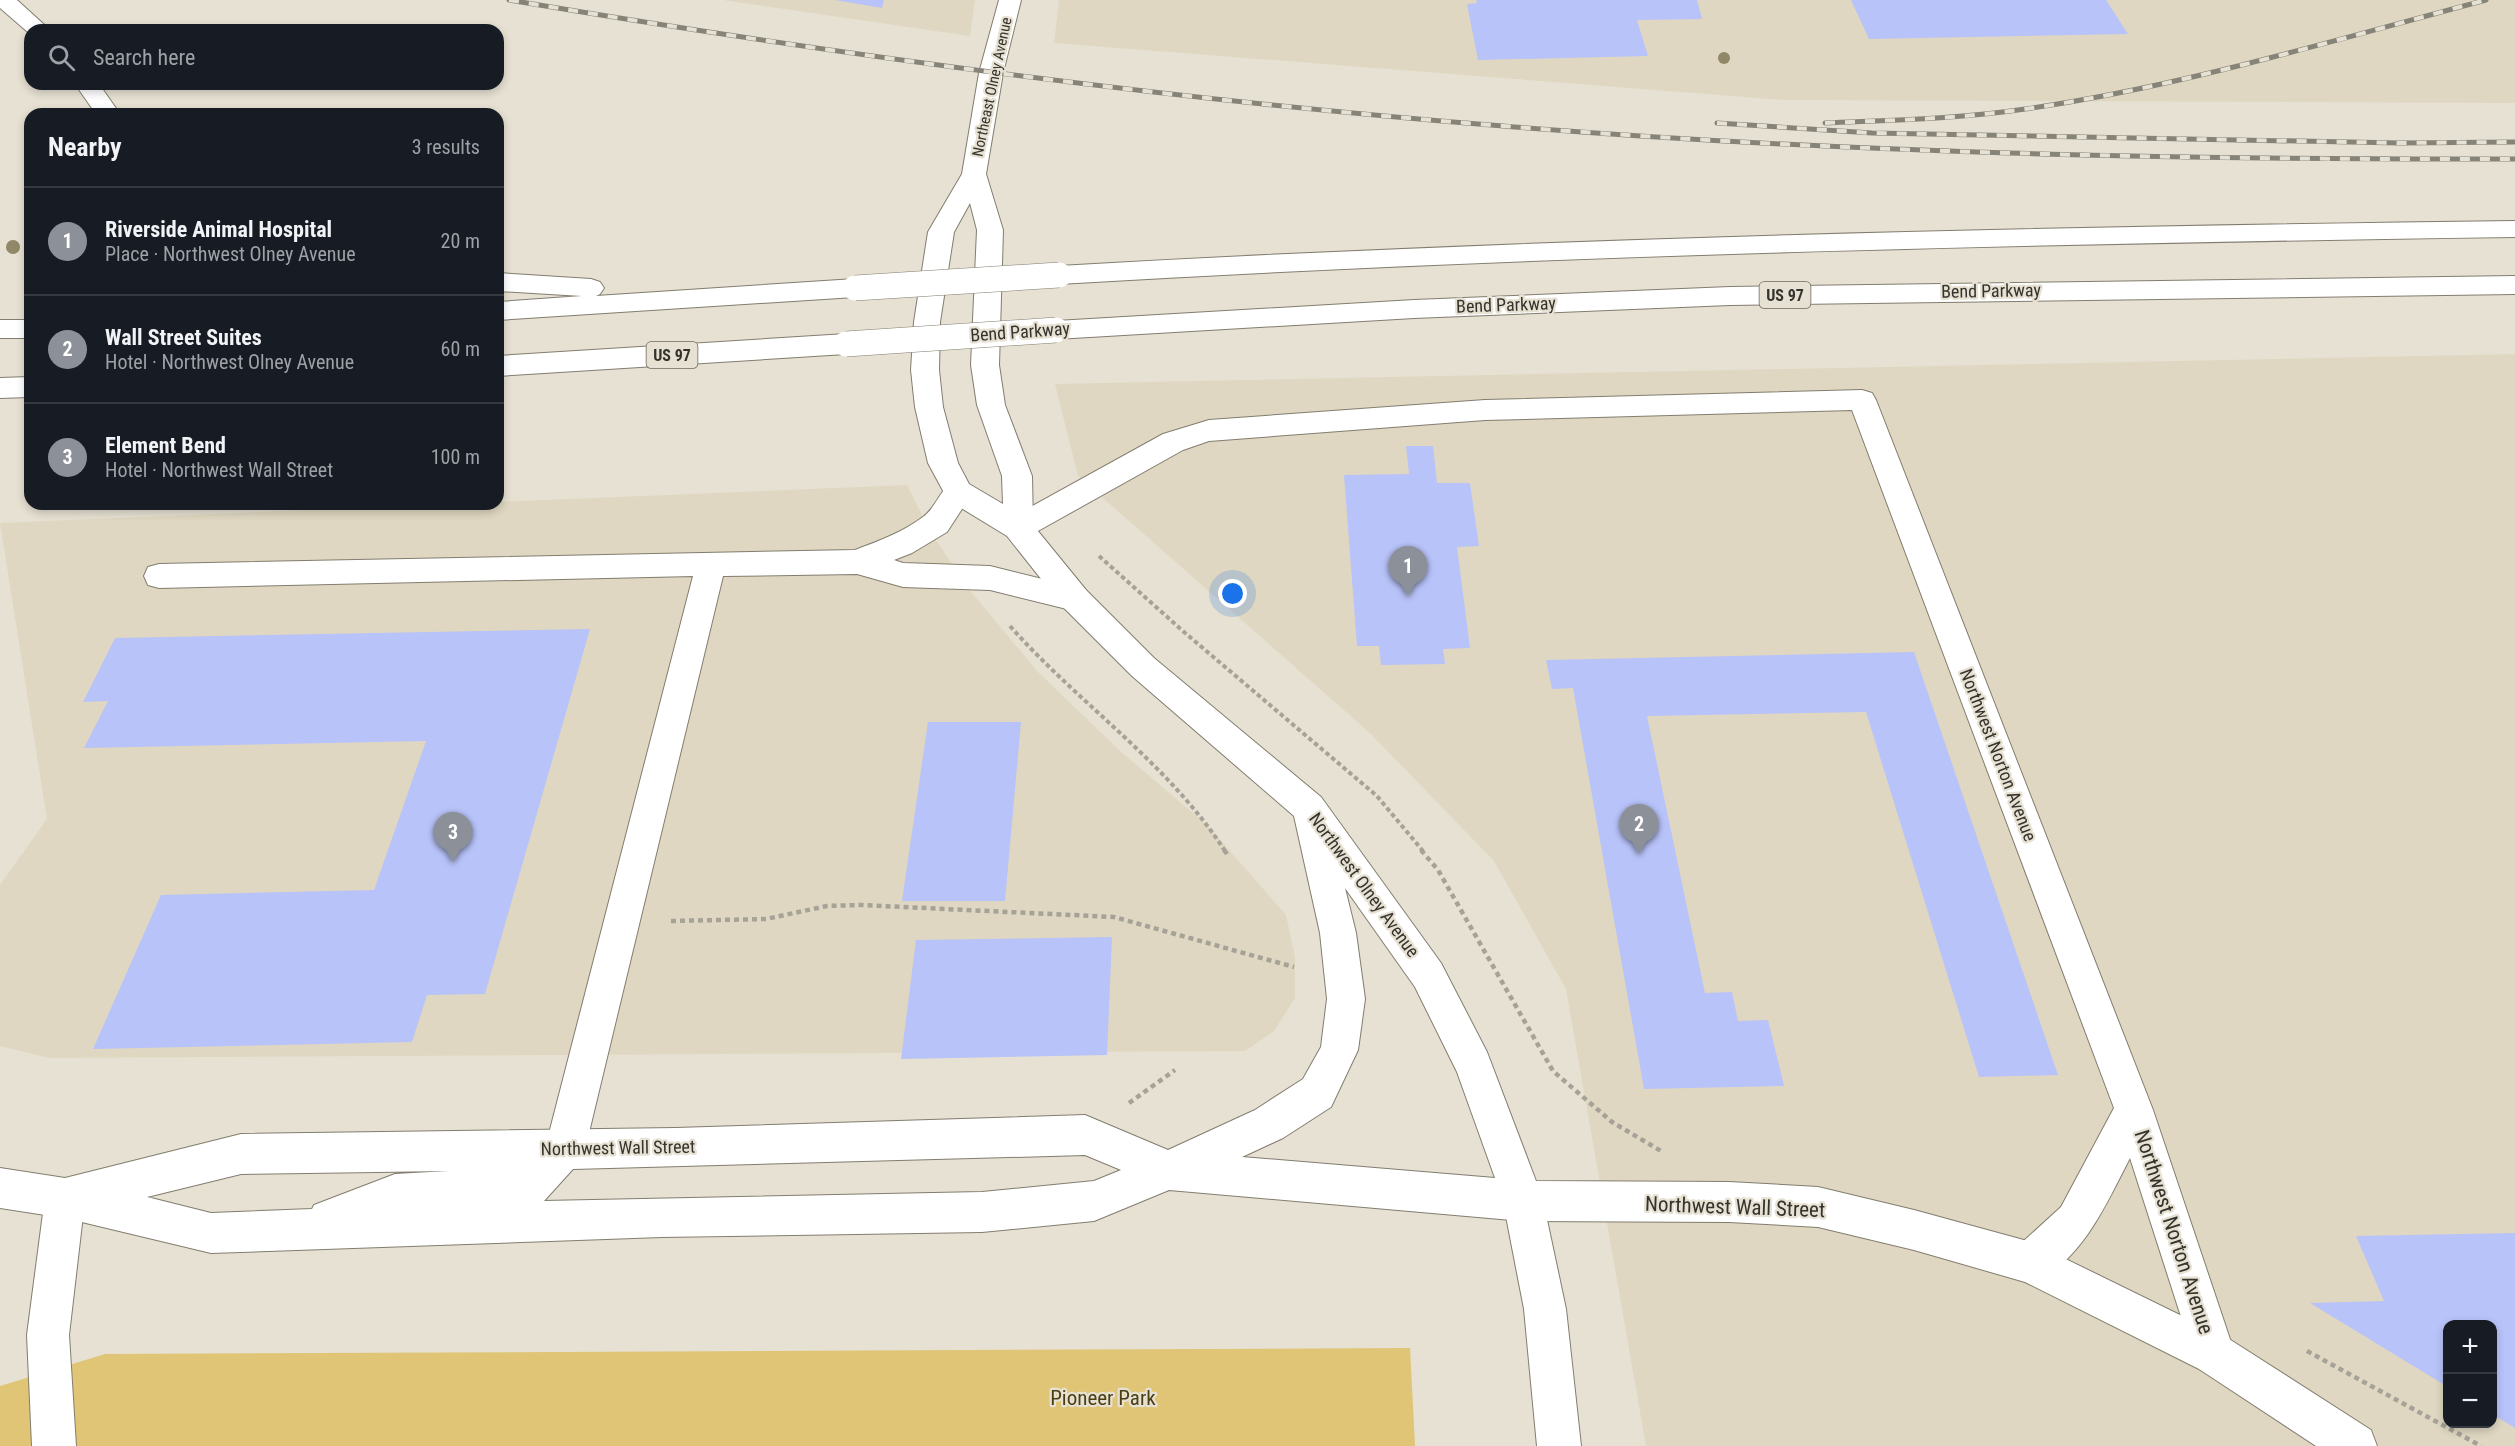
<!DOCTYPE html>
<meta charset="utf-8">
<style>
:root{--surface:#171b24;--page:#20242c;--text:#f1f3f6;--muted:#9ea1a6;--line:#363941;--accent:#8c9099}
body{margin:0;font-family:"Roboto Condensed",sans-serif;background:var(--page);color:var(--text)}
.controls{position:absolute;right:18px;bottom:18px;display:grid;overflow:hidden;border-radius:12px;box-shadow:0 3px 9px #0003}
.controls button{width:54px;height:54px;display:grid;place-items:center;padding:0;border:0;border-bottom:2px solid var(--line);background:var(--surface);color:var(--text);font:30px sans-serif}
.you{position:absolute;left:1233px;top:594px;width:21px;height:21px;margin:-15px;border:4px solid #fff;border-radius:50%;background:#1a73e8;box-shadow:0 0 0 9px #1a73e833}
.badge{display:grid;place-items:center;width:39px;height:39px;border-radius:50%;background:var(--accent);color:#fff;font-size:20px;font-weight:700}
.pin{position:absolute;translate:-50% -50px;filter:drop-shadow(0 2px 3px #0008)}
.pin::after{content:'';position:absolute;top:32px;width:21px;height:18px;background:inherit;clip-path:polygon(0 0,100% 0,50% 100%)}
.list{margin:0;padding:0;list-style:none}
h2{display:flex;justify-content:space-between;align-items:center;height:78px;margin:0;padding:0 24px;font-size:26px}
h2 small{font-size:20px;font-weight:400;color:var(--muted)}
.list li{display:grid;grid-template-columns:39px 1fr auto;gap:18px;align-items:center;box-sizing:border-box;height:108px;padding:0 24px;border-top:2px solid var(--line)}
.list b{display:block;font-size:22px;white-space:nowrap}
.list p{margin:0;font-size:20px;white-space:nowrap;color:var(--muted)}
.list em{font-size:20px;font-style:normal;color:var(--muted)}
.icon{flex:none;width:33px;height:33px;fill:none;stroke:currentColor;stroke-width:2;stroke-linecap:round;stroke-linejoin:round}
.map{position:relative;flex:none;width:2515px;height:1446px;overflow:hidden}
.search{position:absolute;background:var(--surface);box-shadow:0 3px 9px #0003;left:24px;top:24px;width:480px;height:66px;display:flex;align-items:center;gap:15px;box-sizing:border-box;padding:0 21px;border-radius:18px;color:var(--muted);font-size:22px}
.panel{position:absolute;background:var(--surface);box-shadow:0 3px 9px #0003;left:24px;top:108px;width:480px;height:402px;border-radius:18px}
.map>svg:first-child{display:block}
.built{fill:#dfd7c1;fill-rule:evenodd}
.green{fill:#dfc575}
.building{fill:#b8c3f9}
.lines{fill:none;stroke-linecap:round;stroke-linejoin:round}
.minor-casing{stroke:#827d6f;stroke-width:2}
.major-casing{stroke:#827d6f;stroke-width:2}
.highway-casing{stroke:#827d6f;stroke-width:2}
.path-far1{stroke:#a6a297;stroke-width:4;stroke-dasharray:4.5 3;stroke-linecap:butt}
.path{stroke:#a6a297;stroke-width:4.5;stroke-dasharray:5 4;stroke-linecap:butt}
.minor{fill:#fff;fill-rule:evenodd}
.major{fill:#fff;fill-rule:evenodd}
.highway{fill:#fff;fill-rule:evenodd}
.rail-casing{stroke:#868379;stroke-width:5}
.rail{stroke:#e6e1d2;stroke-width:4;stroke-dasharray:10;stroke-linecap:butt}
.highway-bridge-casing{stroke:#827d6f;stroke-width:26;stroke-linecap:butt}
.highway-bridge{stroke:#fff;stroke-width:25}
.tree{fill:#918769}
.labels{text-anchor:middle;stroke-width:4.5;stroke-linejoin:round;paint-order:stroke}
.far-street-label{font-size:15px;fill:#35332d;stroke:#e6e1d2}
.shield{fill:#e6e1d2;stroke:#6a675e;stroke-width:1.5}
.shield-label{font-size:16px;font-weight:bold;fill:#35332d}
.street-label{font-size:18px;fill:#35332d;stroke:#e6e1d2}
.near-street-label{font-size:21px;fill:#35332d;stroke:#e6e1d2}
.near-park-label{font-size:21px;fill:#4b3e13;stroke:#e6e1d2}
</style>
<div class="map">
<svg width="2515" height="1446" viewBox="0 0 2515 1446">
<rect width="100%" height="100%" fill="#e6e1d2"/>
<path class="built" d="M723,0h252l-5,36z
M1059,0h1456v103l-731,-3 -730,-57z
M2515,354v1092h-869l-80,-457 -72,-128 -123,-127 -293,-258 -23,-92zM2448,1324h44v100h-44z
M907,485l24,48 41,60 65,78 82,79 89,76 78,89 9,42v41l-21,33 -29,20 -1196,7 -49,-12v-161l47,-66 -47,-296 450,-19h48v-2z"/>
<path class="green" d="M1410,1348l5,98h-1415v-60l105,-32z"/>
<path class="building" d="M835,0h49l-2,8z
M1476,0h221l5,19 -65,1 11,36 -170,4 -11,-56 10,-1z
M1851,0h255l22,34 -259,5z
M1406,446h27l4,37h33l9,63 -22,1 13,101 -27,1 2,15 -64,1 -2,-19h-22l-13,-171 65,-1z
M590,629l-105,365 -58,1 -15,47 -319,7 68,-154 213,-5 52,-149 -342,7 24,-47 -25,1 32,-64z
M1914,652l144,423 -79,2 -113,-365 -219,4 58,277 27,-1 6,29 30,-1 16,66 -140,3 -71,-401 -21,1 -6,-29z
M928,722h93l-16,179h-103z
M1112,937l-5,118 -206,4 15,-119z
M2515,1233v195l-23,-14v-90h-44v63l-138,-84 74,-2 -28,-65z"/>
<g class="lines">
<defs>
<path id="minor" d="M1862,390l10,3 4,7 277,710 82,244 -6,15 -15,6 -15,-6 -6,-15 -63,-196c-24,46 -48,104 -99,126l-15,-6 -6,-15 6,-15 45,-41 53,-99 -262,-698 -367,10 -276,21 -26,9 -154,86 -11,4 -11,-4 -4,-8 4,-8 156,-86 46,-14 276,-20z
M958,481l10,3 5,8 -26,40 -35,21 -18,7 9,3 87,3 85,21 11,3 5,9 -5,9 -11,3 -85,-21 -87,-3 -46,-13 -134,2 -138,573 -6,14 -14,6 -14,-6 -6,-14 148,-573 -534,12 -11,-3 -4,-9 4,-9 11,-3 696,-14c24,-9 48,-18 68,-33 15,-11 16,-30 35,-36z
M65,1178l14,6 6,14 -16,137 7,111h-44l-5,-111 18,-137 6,-14z
M1523,1181l14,6 6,14 23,108 15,137h-44l-13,-137 -21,-108 6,-14z"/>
<path id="major" d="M999,0h22l-18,73 -17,101 17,56 -4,135 6,40 27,71 1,49 53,65 68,68 167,139 120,166 46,89 49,129 193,1 89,5 96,23 117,32 198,97 142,91 6,16h-61l-117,-77 -174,-87 -111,-32 -96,-23 -89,-5 -206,-1 -354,-31 -75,31 -112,11 -320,5 -451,16 -146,-35 -65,-10v-40l65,10 176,-44 435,-6 409,-13 83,35 87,-40 48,-31 18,-32 6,-48 -7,-66 -26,-117 -162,-140 -68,-68 -57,-72 -59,-36 -20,-37 -13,-56 -4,-37 3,-48 14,-90 34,-58 17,-101zM970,203l7,27 -6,135 6,40 25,71 1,28 -34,-20 -11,-21 -15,-56 -4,-37 1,-48 14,-90zM1345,888l70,99 42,85 38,106 -253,-21 41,-19 48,-31 27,-57 7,-51 -9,-66zM1085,1155l36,15 -27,11 -112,11 -438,9 29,-32zM448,1171l-53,3 -81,31 -2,4 -101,4 -64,-16 94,-23z"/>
<path id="highway" d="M0,0h17l33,30h-20v4l-30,-26z
M75,84h24l21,30h-24z
M2515,221v16c-486,7 -971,18 -1456,47l-9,-3 -4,-6 4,-6 9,-3c485,-28 970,-39 1456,-45z
M498,273l93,6 9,3 4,6 -4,6 -4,2 259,-17 9,3 4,6 -4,6 -9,3 -357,23v-18l84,-6 -84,-5z
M2515,276v18l-785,11 -316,13 -358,21 -10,-2 -4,-7 4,-7 10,-2 358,-21 316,-13z
M0,320h30v18h-30z
M846,334l10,3 4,7 -4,7 -10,3 -348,22v-20z
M30,377v20l-30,1v-20z"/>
</defs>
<use href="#minor" class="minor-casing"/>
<use href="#major" class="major-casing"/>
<use href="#highway" class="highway-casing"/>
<path class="path-far1" d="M1099,556l85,76 193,164 46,55
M1010,626c69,78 158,137 215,225"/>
<path class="path" d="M1224,850l3,4
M1421,850l17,20 115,201 59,51 49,29
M671,921l95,-2 61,-13 34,-1 253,12 180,50
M1129,1103l46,-33
M2307,1351l174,95"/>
<use href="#minor" class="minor"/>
<use href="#major" class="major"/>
<use href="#highway" class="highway"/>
<defs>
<path id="rail" d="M509,0c330,55 661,100 994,126 337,27 674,34 1012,33
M1717,123l155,10 528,10 115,-1
M1825,123c67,-3 134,-4 200,-14 156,-22 309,-69 461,-109"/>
</defs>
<use href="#rail" class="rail-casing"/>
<use href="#rail" class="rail"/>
<defs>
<path id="highway-bridge" d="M855,288l204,-13
M846,344l210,-14"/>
</defs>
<use href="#highway-bridge" class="highway-bridge-casing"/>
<use href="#highway-bridge" class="highway-bridge"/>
</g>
<g class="tree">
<circle cx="1724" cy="58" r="6"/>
<circle cx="13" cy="247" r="7"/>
</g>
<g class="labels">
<g class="far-street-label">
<text transform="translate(992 87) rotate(-78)" y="5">Northeast Olney Avenue</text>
</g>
<g class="shield">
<rect x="1759.5" y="282" width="51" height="26" rx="4.5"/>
<rect x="646.5" y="342" width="51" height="26" rx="4.5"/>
</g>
<g class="shield-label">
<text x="1785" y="301">US 97</text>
<text x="672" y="361">US 97</text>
</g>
<g class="street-label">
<text transform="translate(1991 291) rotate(-1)" y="6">Bend Parkway</text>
<text transform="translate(1506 305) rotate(-2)" y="6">Bend Parkway</text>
<text transform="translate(1020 332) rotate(-4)" y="6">Bend Parkway</text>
<text transform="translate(1998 755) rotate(69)" y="6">Northwest Norton Avenue</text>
<text transform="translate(1364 885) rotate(54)" y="6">Northwest Olney Avenue</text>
<text transform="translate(618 1148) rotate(-1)" y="6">Northwest Wall Street</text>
</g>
<g class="near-street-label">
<text transform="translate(1735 1207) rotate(2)" y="7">Northwest Wall Street</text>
<text transform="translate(2174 1232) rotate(72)" y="7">Northwest Norton Avenue</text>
</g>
<g class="near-park-label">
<text x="1103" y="1405">Pioneer Park</text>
</g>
</g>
</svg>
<div class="controls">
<button>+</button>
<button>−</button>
</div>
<div class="you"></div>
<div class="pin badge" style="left:1408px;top:596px">1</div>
<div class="pin badge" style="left:1639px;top:854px">2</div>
<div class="pin badge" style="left:453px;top:862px">3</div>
<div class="search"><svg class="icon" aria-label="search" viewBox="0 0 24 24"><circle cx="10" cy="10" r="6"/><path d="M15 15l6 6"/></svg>Search here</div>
<section class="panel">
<h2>Nearby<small>3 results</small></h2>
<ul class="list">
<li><span class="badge">1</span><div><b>Riverside Animal Hospital</b><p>Place · Northwest Olney Avenue</p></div><em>20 m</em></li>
<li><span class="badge">2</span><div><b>Wall Street Suites</b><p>Hotel · Northwest Olney Avenue</p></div><em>60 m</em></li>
<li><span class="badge">3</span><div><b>Element Bend</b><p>Hotel · Northwest Wall Street</p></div><em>100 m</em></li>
</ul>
</section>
</div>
